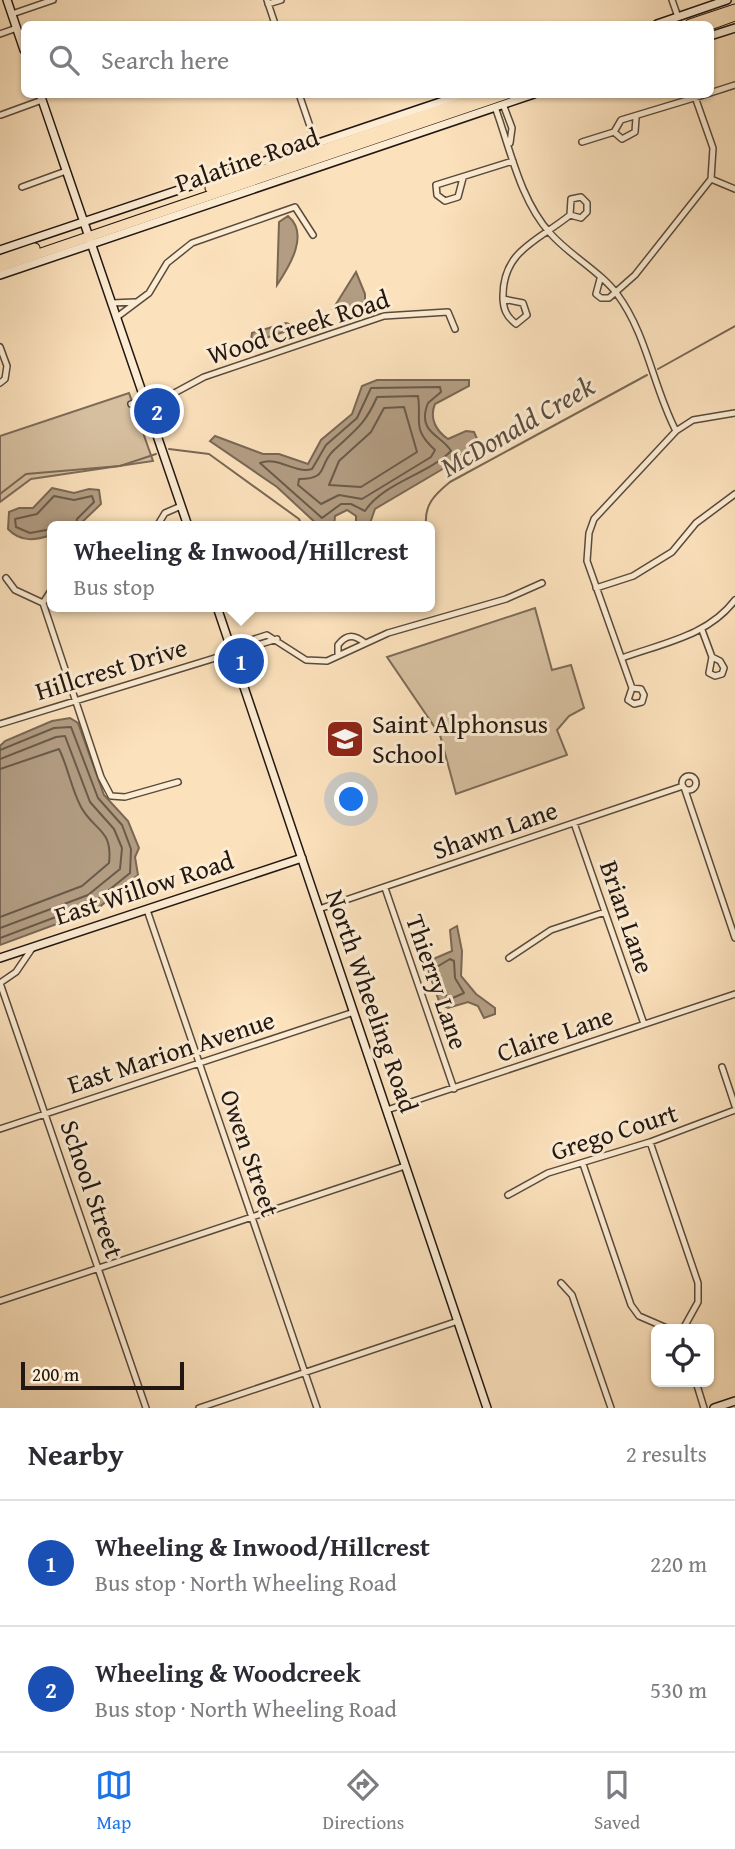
<!DOCTYPE html>
<meta charset="utf-8">
<style>
:root{--surface:#fff;--page:#f2f2f3;--text:#2b2b33;--muted:#7c7c81;--line:#e1e1e2;--accent:#1a73e8}
body{margin:0;font-family:"Gentium Book Plus",serif;background:var(--page);color:var(--text)}
.controls{position:absolute;right:21px;bottom:21px;display:grid;overflow:hidden;border-radius:10px;box-shadow:0 2px 5px #0004}
.controls button{width:63px;height:63px;display:grid;place-items:center;padding:0;border:0;border-bottom:2px solid var(--line);background:var(--surface);color:var(--text);font:35px sans-serif}
.scale{position:absolute;left:21px;bottom:18px;width:163px;box-sizing:border-box;padding-left:7px;border:4px solid #231712;border-top:0;font-size:19px;line-height:24px;white-space:nowrap;color:#231712;-webkit-text-stroke:5px #fcecd3;paint-order:stroke}
.you{position:absolute;left:352px;top:800px;width:24px;height:24px;margin:-18px;border:5px solid #fff;border-radius:50%;background:#1a73e8;box-shadow:0 0 0 10px #1a73e833}
.badge{display:grid;place-items:center;width:46px;height:46px;border-radius:50%;background:var(--accent);color:#fff;font-size:23px;font-weight:700}
.pin{position:absolute;translate:-50% -50%;border:4px solid #fff;box-shadow:0 2px 7px #0006}
.popup{position:absolute;left:47px;top:521px;width:388px;height:91px;box-sizing:border-box;display:grid;place-content:center;border-radius:10px;background:var(--surface);filter:drop-shadow(0 2px 5px #0005);font-size:23px;white-space:nowrap;color:var(--muted)}
.popup b{font-size:26px;color:var(--text)}
.popup::after{content:'';position:absolute;left:50%;top:100%;margin-left:-14px;border:14px solid transparent;border-top-color:var(--surface)}
.list{margin:0;padding:0;list-style:none}
h2{display:flex;justify-content:space-between;align-items:center;height:91px;margin:0;padding:0 28px;font-size:30px}
h2 small{font-size:23px;font-weight:400;color:var(--muted)}
.list li{display:grid;grid-template-columns:46px 1fr auto;gap:21px;align-items:center;box-sizing:border-box;height:126px;padding:0 28px;border-top:2px solid var(--line)}
.list b{display:block;font-size:26px;white-space:nowrap}
.list p{margin:0;font-size:23px;white-space:nowrap;color:var(--muted)}
.list em{font-size:23px;font-style:normal;color:var(--muted)}
.icon{flex:none;width:38px;height:38px;fill:none;stroke:currentColor;stroke-width:2;stroke-linecap:round;stroke-linejoin:round}
.map{position:relative;flex:none;width:735px;height:1408px;overflow:hidden}
.search{position:absolute;background:var(--surface);box-shadow:0 2px 5px #0004;left:21px;right:21px;top:21px;height:77px;display:flex;align-items:center;gap:18px;box-sizing:border-box;padding:0 24px;border-radius:10px;color:var(--muted);font-size:26px}
.sheet{height:343px;background:var(--surface)}
nav{display:flex;justify-content:space-around;align-items:center;box-sizing:border-box;height:98px;border-top:2px solid var(--line);background:var(--surface);font-size:19px;color:var(--muted)}
nav a{display:grid;justify-items:center;gap:4px}
nav .on{color:var(--accent)}
.map>svg:first-child{display:block}
.green{fill:#d6bf9f;stroke:#7c6b58;stroke-width:2}
.water{fill:#b29c82;stroke:#796755;stroke-width:2}
.lines{fill:none;stroke-linecap:round;stroke-linejoin:round}
.shore{stroke:#6a5a4a;stroke-width:2}
.stream{stroke:#796755;stroke-width:2}
.street-casing{stroke:#594a3c;stroke-width:8}
.secondary-casing{stroke:#231712;stroke-width:10}
.highway-casing{stroke:#231712;stroke-width:11}
.street{stroke:#fcecd3;stroke-width:5}
.secondary{stroke:#fcecd3;stroke-width:7}
.highway{stroke:#fbe1bc;stroke-width:9}
.labels{text-anchor:middle;stroke-width:6;stroke-linejoin:round;paint-order:stroke}
.street-label{font-size:26px;fill:#231712;stroke:#fcecd3}
.poi-label{font-size:26px;fill:#231712;stroke:#fcecd3;text-anchor:start}
.water-label{font-size:28px;font-style:italic;fill:#5c4c3f;stroke:#fcecd3}
</style>
<div class="map">
<svg width="735" height="1408" viewBox="0 0 735 1408">
<rect width="100%" height="100%" fill="#fbe1bc"/>
<filter id="stains"><feTurbulence type="fractalNoise" baseFrequency=".00286" numOctaves="4"/><feColorMatrix values="0 0 0 0 .2 0 0 0 0 .09 0 0 0 0 .02 0 0 0 .5 -.17"/></filter>
<radialGradient id="worn" r=".72"><stop offset=".6" stop-color="#630" stop-opacity="0"/><stop offset="1" stop-color="#630" stop-opacity=".3"/></radialGradient>
<path class="green" d="M129,393l24,68 -122,18 -31,23v-66z
M535,608l17,62 19,-5 13,43 -15,8 -12,14 10,25 -111,39 -16,-59 -53,-78z"/>
<path class="water" d="M288,216c22,18 1,51 -11,69l2,-63z
M356,272l9,22v9l-25,9 -7,-3z
M286,323l6,2 -2,5 -36,12 -3,-2 1,-7z
M377,380h92v6l-34,18c-6,14 1,27 13,35l18,-8 8,1 4,9 -37,29 -66,39 -6,17h-13v-10l-9,-6 -12,6 -1,10h-15l-42,-39 -67,-46 5,-5 48,18h16l29,10 13,-24 31,-26 10,-28z
M52,488l22,5 15,-4 10,1 2,14 -23,22h-26v9c-16,5 -31,8 -44,-6l1,-17 10,-4h14z
M70,718l8,5 26,72 24,26 11,27 -4,9 3,18 -41,34 -97,36v-199l5,-5 47,-20z
M457,926l5,25 -1,25 15,18 19,14v6l-11,4 -6,-12 -10,-4 -20,6 -8,-4 -13,-37 6,-8 19,-8 -2,-21z"/>
<g class="lines">
<path class="shore" d="M371,388l69,-1 1,5 -13,11c-12,30 14,32 23,48 -24,24 -68,32 -86,60l-14,-7h-10l-19,14 -62,-55c19,-7 34,11 52,6l14,-24 31,-27z
M418,396c4,25 -7,32 17,54l-4,7 -69,42 -23,-4 -18,9 -23,-19 1,-6c30,0 19,-13 34,-28 21,-20 32,-26 44,-54z
M404,407l13,45 -56,35 -32,-2 10,-24 32,-29 13,-24z
M52,529l-22,4 -14,-6 -1,-8 22,-5 17,-18 20,4 18,-4 2,6 -17,17 -1,7
M0,750l54,-22 17,-1 27,71 24,27 9,24 -1,24 -37,30 -93,35
M0,759l56,-22 9,-1 25,66 24,27 8,19 -2,21 -32,26 -88,33
M0,769l59,-20c9,18 12,39 22,58 13,24 32,22 28,56l-27,23 -82,31
M450,959l4,2 1,17 9,15 -16,7 -13,-32z"/>
<path class="stream" d="M658,369l77,-43
M169,449l40,5 90,65 3,7
M0,494l26,-20 94,-8 36,-12
M426,526c-2,-21 8,-31 24,-44l197,-107"/>
<defs>
<path id="street" d="M267,0l8,24
M672,0l6,17
M268,4l13,-4
M12,14l41,-14
M0,34l17,-6
M710,93l25,-8
M299,94l17,50
M503,104l9,24 -2,15
M495,107c15,41 25,93 55,126 19,22 51,39 67,61 30,40 36,93 59,137
M1,115l41,-15
M614,132l8,7 13,-7 1,-14
M582,142l32,-10 7,-12 86,-26
M463,178l-5,19 -13,4 -8,-6 -1,-10 77,-24
M711,179l24,10
M22,187l44,-16
M581,197l6,6v9l-6,6 -11,-3 1,-16z
M600,279l-4,15 5,4h8l26,-23 76,-96 2,-31 -19,-54
M503,299l20,4 4,12 -11,9c-10,-8 -13,-15 -13,-28 0,-46 35,-55 67,-81
M112,303l23,-1
M117,317l32,-24 18,-30 25,-20 103,-36 18,28
M0,347l7,19 -2,13 -5,4
M131,404l14,-4
M147,404l20,-7 37,-20 180,-61 64,-4 7,17
M157,526l8,-13 16,-7
M6,578l9,12 28,13
M596,588l37,-12 39,-24 24,-29 39,-29
M43,603l58,174 10,19 14,1 53,-15
M43,603l9,-14
M702,630l10,27
M233,651l6,-7 28,-9 39,25 21,1 61,-28 118,-34 36,-16
M338,655v-10c9,-12 17,-10 27,-2
M712,657l8,4 4,7 -2,6 -7,2 -6,-3z
M622,658c41,-15 86,-22 113,-58
M632,688l-45,-127 2,-28 5,-14 82,-88 17,-11 42,-7
M632,688l9,1 3,6 -2,7 -8,2 -6,-4z
M0,724l277,-85
M682 783a7 7 0 1 1 14 0a7 7 0 1 1-14 0Z
M685,790l50,148
M574,823l70,201
M385,888l69,201
M319,909l364,-123
M147,910l170,498
M509,958l42,-28 54,-18
M0,983l146,425
M0,983l16,-11 17,-25
M722,1067l13,39
M387,1110l348,-116
M0,1129l354,-117
M650,1142l48,141v19l-15,27
M583,1164l48,141 8,11 30,13
M508,1195l40,-22 102,-31 85,-32
M561,1283l11,12 39,113
M0,1301l405,-135
M696,1382l8,26
M199,1408l259,-87"/>
<path id="secondary" d="M7,0l17,50
M657,24l70,-24
M710,36l25,-8
M40,94l148,432
M0,250l464,-156
M0,275l534,-181
M217,607l270,801
M0,958l302,-100
M714,1408l21,-7"/>
<path id="highway" d="M690,24l45,-15
M710,25l25,-9
M210,188l276,-94
M0,260l35,-12
M0,267l507,-173"/>
</defs>
<use href="#street" class="street-casing"/>
<use href="#secondary" class="secondary-casing"/>
<use href="#highway" class="highway-casing"/>
<use href="#street" class="street"/>
<use href="#secondary" class="secondary"/>
<use href="#highway" class="highway"/>
</g>
<defs>
<symbol id="school-square" viewBox="-11 -11 22 22"><rect x="-9" y="-9" width="18" height="18" rx="4" fill="#8f2418" stroke="#fcecd3"/><path d="M0-5L7-2L0 1L-7-2ZM-4 1L0 2.5L4 1V4Q0 6-4 4Z" fill="#fff"/></symbol>
</defs>
<g fill-rule="evenodd">
<use href="#school-square" x="323" y="717" width="44" height="44"/>
</g>
<g class="labels">
<g class="street-label">
<text transform="translate(247 160) rotate(-19)" y="9">Palatine Road</text>
<text transform="translate(298 327) rotate(-18)" y="9">Wood Creek Road</text>
<text transform="translate(111 669) rotate(-17)" y="9">Hillcrest Drive</text>
<text transform="translate(495 830) rotate(-19)" y="9">Shawn Lane</text>
<text transform="translate(144 888) rotate(-18)" y="9">East Willow Road</text>
<text transform="translate(627 917) rotate(71)" y="9">Brian Lane</text>
<text transform="translate(437 982) rotate(71)" y="9">Thierry Lane</text>
<text transform="translate(372 1001) rotate(71)" y="9">North Wheeling Road</text>
<text transform="translate(555 1034) rotate(-19)" y="9">Claire Lane</text>
<text transform="translate(171 1052) rotate(-18)" y="9">East Marion Avenue</text>
<text transform="translate(614 1132) rotate(-18)" y="9">Grego Court</text>
<text transform="translate(250 1153) rotate(71)" y="9">Owen Street</text>
<text transform="translate(92 1189) rotate(71)" y="9">School Street</text>
</g>
<g class="poi-label">
<text x="372" y="733">Saint Alphonsus<tspan x="372" dy="30">School</tspan></text>
</g>
<g class="water-label">
<text transform="translate(517 426) rotate(-30)" y="10">McDonald Creek</text>
</g>
</g>
<rect width="100%" height="100%" filter="url(#stains)"/>
<rect width="100%" height="100%" fill="url(#worn)"/>
</svg>
<div class="controls">
<button><svg class="icon" aria-label="locate" viewBox="0 0 24 24"><circle cx="12" cy="12" r="6"/><path d="M12 2v4M12 18v4M2 12h4M18 12h4"/></svg></button>
</div>
<div class="scale">200 m</div>
<div class="you"></div>
<div class="pin badge" style="left:241px;top:661px;background:#1a4fb4">1</div>
<div class="popup"><b>Wheeling &amp; Inwood/Hillcrest</b>Bus stop</div>
<div class="pin badge" style="left:157px;top:411px;background:#1a4fb4">2</div>
<div class="search"><svg class="icon" aria-label="search" viewBox="0 0 24 24"><circle cx="10" cy="10" r="6"/><path d="M15 15l6 6"/></svg>Search here</div>
</div>
<section class="sheet">
<h2>Nearby<small>2 results</small></h2>
<ul class="list">
<li><span class="badge" style="background:#1a4fb4">1</span><div><b>Wheeling &amp; Inwood/Hillcrest</b><p>Bus stop · North Wheeling Road</p></div><em>220 m</em></li>
<li><span class="badge" style="background:#1a4fb4">2</span><div><b>Wheeling &amp; Woodcreek</b><p>Bus stop · North Wheeling Road</p></div><em>530 m</em></li>
</ul>
</section>
<nav>
<a class="on"><svg class="icon" aria-label="map" viewBox="0 0 24 24"><path d="M3 6l6-2 6 2 6-2v14l-6 2-6-2-6 2zM9 4v14M15 6v14"/></svg>Map</a>
<a><svg class="icon" aria-label="directions" viewBox="0 0 24 24"><path d="M12 3l9 9-9 9-9-9zM9 14v-3h6M13 9l2 2-2 2"/></svg>Directions</a>
<a><svg class="icon" aria-label="saved" viewBox="0 0 24 24"><path d="M7 4h10v16l-5-4-5 4z"/></svg>Saved</a>
</nav>
